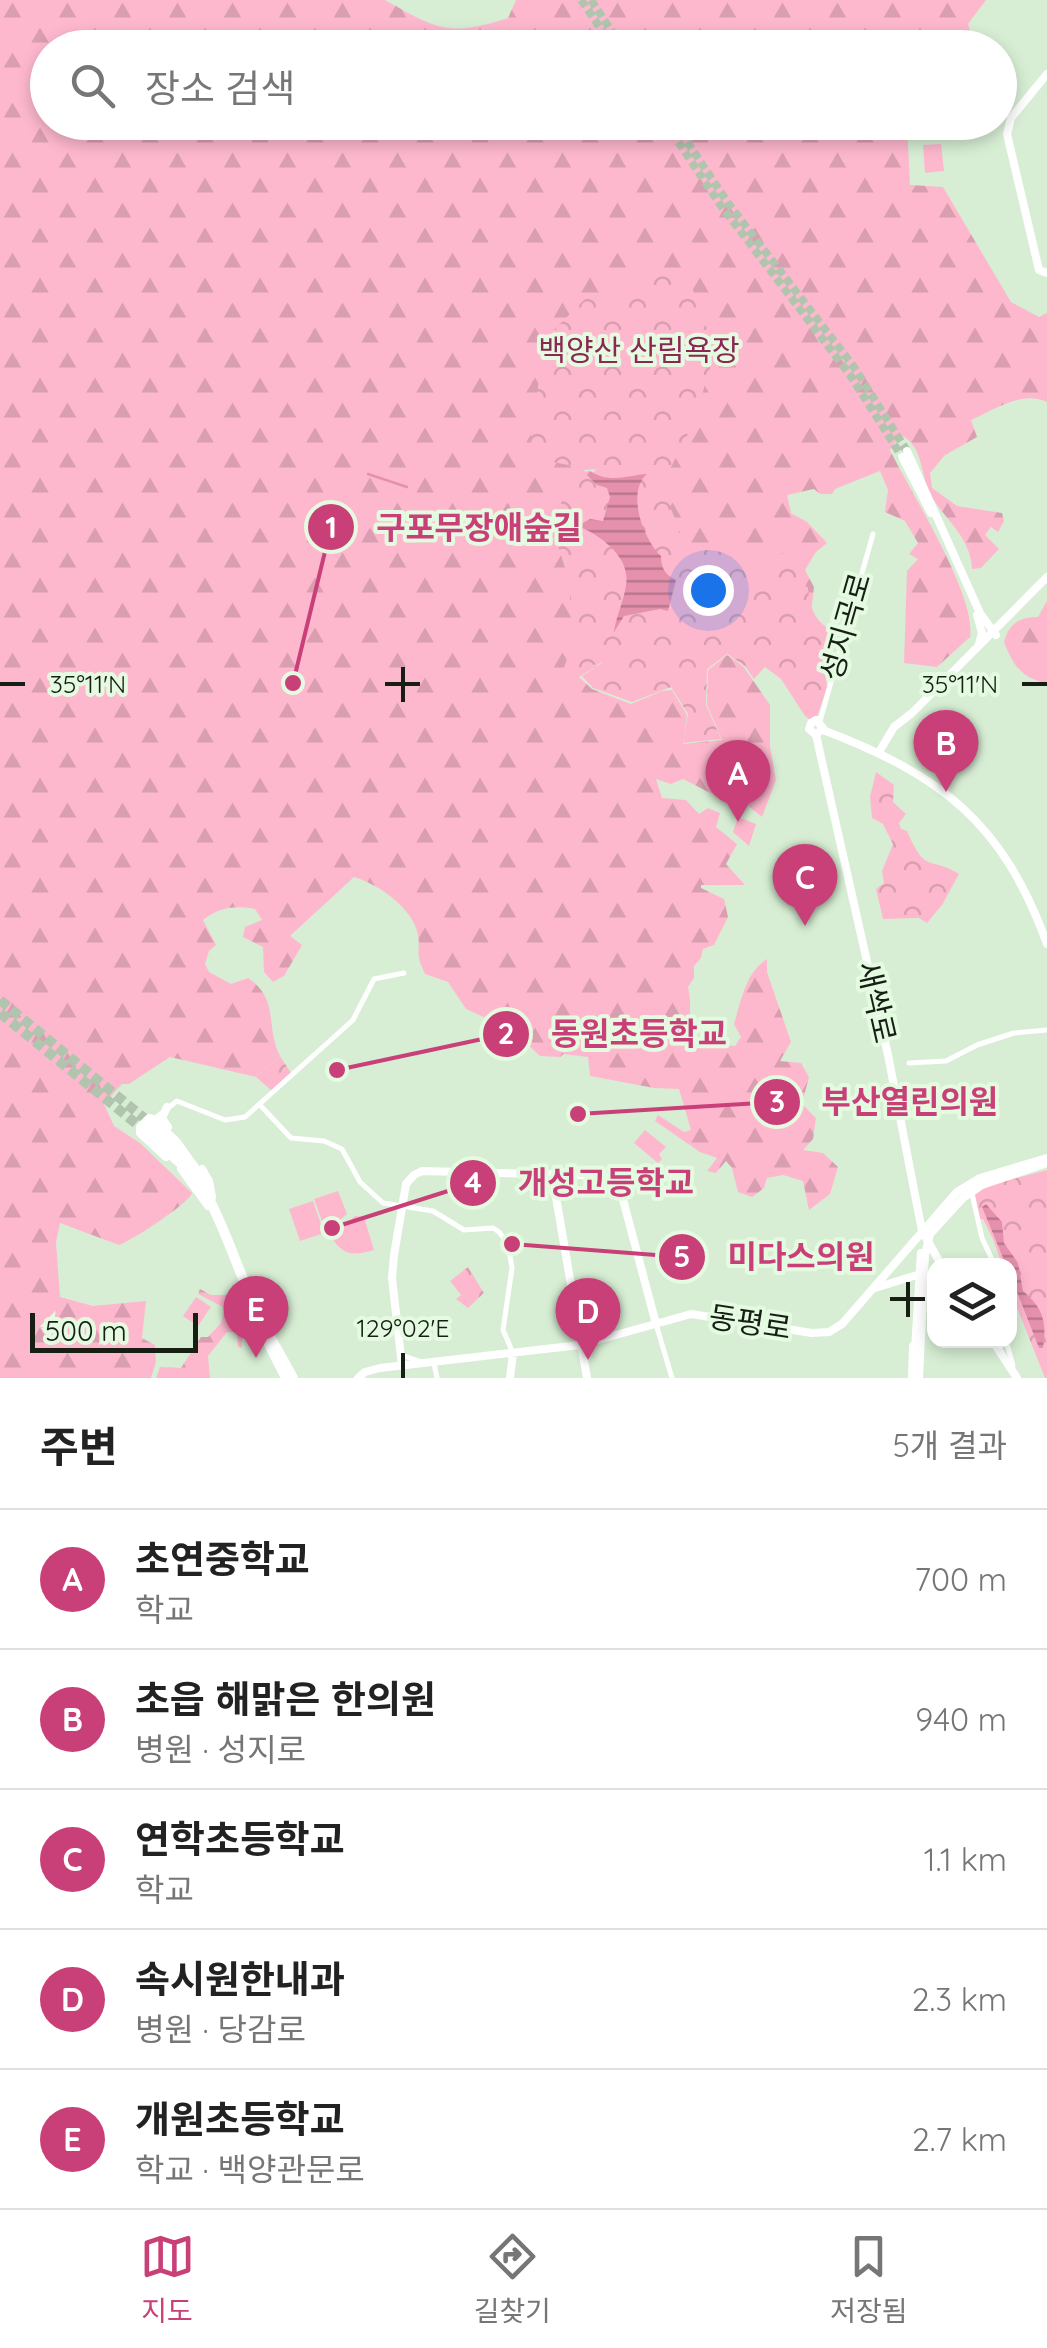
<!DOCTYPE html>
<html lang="ko">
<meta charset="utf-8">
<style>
:root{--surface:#fff;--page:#f6f6f6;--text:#222;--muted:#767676;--line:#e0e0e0;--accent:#c94079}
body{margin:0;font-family:Quicksand,"Noto Sans KR",sans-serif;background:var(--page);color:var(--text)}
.controls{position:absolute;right:30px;bottom:30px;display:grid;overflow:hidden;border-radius:20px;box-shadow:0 5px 15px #0003}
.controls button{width:90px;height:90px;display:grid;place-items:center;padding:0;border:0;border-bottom:2px solid var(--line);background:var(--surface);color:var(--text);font:50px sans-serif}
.scale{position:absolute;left:30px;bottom:25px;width:168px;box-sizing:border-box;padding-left:10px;border:5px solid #171f15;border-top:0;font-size:28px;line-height:35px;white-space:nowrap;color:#171f15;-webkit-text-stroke:8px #e4fbe1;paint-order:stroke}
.you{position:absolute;left:708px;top:590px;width:35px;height:35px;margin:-25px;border:8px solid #fff;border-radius:50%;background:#1a73e8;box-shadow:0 0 0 15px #1a73e833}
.badge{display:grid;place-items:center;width:65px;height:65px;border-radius:50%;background:var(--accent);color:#fff;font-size:32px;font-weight:700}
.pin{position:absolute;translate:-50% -82px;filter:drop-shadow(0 2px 5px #0008)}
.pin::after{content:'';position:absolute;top:52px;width:35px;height:30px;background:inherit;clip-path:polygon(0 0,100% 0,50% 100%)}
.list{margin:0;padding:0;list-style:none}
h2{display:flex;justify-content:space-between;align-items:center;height:130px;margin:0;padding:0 40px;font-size:42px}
h2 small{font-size:32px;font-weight:400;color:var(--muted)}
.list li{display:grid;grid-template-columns:65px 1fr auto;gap:30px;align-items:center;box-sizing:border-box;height:140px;padding:0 40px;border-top:2px solid var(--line)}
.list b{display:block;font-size:38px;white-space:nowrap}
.list p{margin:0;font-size:32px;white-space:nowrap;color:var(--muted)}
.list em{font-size:32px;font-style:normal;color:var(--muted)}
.icon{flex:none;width:55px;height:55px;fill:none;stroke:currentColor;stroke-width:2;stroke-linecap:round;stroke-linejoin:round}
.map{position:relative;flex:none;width:1047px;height:1378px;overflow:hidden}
.search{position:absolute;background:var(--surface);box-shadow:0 5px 15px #0003;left:30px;right:30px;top:30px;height:110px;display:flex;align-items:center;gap:25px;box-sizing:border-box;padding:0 35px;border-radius:55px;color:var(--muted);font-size:38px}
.sheet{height:830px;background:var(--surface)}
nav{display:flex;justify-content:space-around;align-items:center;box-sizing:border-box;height:140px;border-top:2px solid var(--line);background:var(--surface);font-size:28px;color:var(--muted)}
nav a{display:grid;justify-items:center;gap:5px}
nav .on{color:var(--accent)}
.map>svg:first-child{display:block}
.forest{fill:url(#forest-firs)}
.park{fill:url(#park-crowns)}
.garden{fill:#feb8ce}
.water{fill:url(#water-rules)}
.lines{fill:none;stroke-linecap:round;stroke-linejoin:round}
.stream{stroke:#e591ad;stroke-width:2.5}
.major-tunnel{stroke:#b1c5ae;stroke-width:8;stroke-dasharray:8 4;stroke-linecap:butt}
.highway-tunnel{stroke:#b1c5ae;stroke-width:10;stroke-dasharray:10 5;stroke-linecap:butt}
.minor{stroke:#fff;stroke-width:5}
.major{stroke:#fff;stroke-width:8}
.highway{stroke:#fff;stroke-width:10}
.ticks{fill:none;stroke:#171f15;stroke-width:4}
.labels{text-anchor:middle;stroke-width:8;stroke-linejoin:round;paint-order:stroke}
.park-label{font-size:30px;fill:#8a2851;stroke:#e4fbe1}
.street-label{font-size:30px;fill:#171f15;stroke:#e4fbe1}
.ticks-label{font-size:25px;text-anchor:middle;fill:#171f15;stroke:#e4fbe1;stroke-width:8;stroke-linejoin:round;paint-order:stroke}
.leader{fill:none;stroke:#c94079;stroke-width:4}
.callout-dot{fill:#c94079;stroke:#e4fbe1;stroke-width:4}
.mark-label{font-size:30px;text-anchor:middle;font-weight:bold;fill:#fff}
.callout-label{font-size:32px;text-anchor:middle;font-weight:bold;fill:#c94079;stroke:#e4fbe1;stroke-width:8;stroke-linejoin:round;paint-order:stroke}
</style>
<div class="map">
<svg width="1047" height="1378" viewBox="0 0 1047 1378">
<defs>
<pattern id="forest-firs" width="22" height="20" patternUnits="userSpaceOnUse" patternTransform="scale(2.5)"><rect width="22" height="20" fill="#feb8ce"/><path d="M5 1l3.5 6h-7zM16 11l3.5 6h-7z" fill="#d99eb0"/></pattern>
<pattern id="park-crowns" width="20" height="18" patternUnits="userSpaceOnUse" patternTransform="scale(2.5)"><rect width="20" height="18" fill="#feb8ce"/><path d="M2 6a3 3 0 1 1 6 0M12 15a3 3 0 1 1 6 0" fill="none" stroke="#d99eb0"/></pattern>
<pattern id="water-rules" width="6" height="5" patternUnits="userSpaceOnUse" patternTransform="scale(2.5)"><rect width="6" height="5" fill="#e591ad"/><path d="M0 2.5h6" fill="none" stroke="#b9768c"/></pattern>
</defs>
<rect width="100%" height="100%" fill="#d7eed4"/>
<path class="forest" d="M0,0h385c53,30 64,37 123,18l8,-18h470l-18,24 6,21 -9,2 2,-8 -8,-4 -3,5 -22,8h-886v74l859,1 3,62 33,2 68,115 28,15 8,-4v89c-25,-12 -53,8 -76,18l6,17 -32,18 -15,18 2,15 25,18 45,7 2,8 -6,11 -7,-5 -6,8 14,14 -18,19 -9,1c-1,-30 -24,-47 -39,-70 -14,-21 -7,-51 -32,-64l-11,15c19,40 87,145 80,187l-33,30 -33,-4 3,-92 11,-12 -9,-5 9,-11 -13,-22 -20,-9 3,-22 -8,-19 -45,18 -3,5h-12l-6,-5 -27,6 4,18 16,9 20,21 -11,9 -11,18 9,17 -3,25 20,23 -105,7 -79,-169 4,-22 -52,18 -15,1 6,11 16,172 -9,13 -18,11 13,12 39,15 31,-13 10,-1 15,25 -4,29 39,-4 -15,-35 1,-35 19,-15 16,11 27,39v42l6,33 -14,37 -16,-13 -22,-4 -41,-21 -12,5 -15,-5 6,19 24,2 13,14 9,-6 12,5 -4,14 21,17 -11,20 19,21h-44v3l23,11 4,18 -14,28 -11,4 -2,9 -7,8v12l-6,9c5,21 0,35 -1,57l14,-2 34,4 6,-9 -7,-13c7,-23 12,-52 33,-65v13l24,70 -11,19 21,2 8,14 -7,27 14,14 -3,21 -10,11 20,3 15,14 -8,27 -21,16 -6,-29 -20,-6 -16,3 -3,10 -12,9 -14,-5 -6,-24 -6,-7 -10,12 -9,-2 10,-13 -17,-6 -45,-31 3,-6 26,17 7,-2 -12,-41 -25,-1 -64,-12 -2,-19 -24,-3 -4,3 -20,-1 -16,-15 -8,-18 -17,1 -33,-15 -18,-27 -23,-8c-11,-23 -4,-20 -7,-39 -5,-27 -40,-51 -64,-58l-64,59 12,9 -18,31 -11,6 -9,-10 -1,-25 -20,-10 2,-10 17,-7 -7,-11c-20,-4 -36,-2 -52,11l13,25 -7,6 -4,13 4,8 22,12 17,-6c32,21 17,49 32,78l-24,21 -86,-20 -41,27h-7l-18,20 10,22 26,17 52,50c-4,11 -59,47 -73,52l-59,-22 -4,19 4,55 33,9 53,-5 -4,37 13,7 1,17 -5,16h-151z
M1047,601v83c-26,-7 -33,-17 -43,-42 5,-19 16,-25 34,-25z
M200,1289l11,6h26l15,34 -10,7v12l-4,-1 -1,-15h-10l-19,24 2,22h-54l4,-11 21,1 20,-31h7l13,-14 4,-15 -27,-14z"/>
<path class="park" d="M686,270l29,82 -22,72 -25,49 -1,25 14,37 17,14 55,7 44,-3 1,26 10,9c2,21 8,35 25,43l-9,32 3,24 -10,30 -8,2 -4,-3 -24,-37 -16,-12 -11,12 -9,-13 -18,-12 -20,15 -1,36 15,34 -38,4 5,-29 -17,-27 -39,15 -39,-14 -11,-12 20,-13 -39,8 11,-34 -6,-60 -16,-50 18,-47 17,-9 7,1 4,-6 -20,1 -50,-10 17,-118 41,-41 65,-25z
M876,772l18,13 -1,17 13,12 -7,9 2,6 6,2c19,44 21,24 52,43l-17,31 -15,18 -8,-5 -36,1 -7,-30 8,-6 -2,-12 11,-27 -10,-20 -11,-6 -2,-21z
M280,1056l11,17 -19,18 -16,-14z
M1047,1170v208h-2l-35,-88v-24l-8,-1 -9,-26 -10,-20h-4l-4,-26 19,-9z
M468,1267l16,26 -16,15 -12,-9 5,-4 -11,-14z"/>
<path class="garden" d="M941,144l3,27 -19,2 -2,-28z
M738,817l18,7 -7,22 -16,-14z
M990,1086l10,15 -25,15 -9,-16z
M645,1130l21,17 -7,7 3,5 -4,4 -24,-20z
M338,1191l9,23 -21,18 -12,-33z
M313,1201l11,32 -24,8 -11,-32z
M355,1216l9,1 10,33c-19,6 -31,6 -42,-12z
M196,1297l15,10 -13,19 -15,-10z"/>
<path class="water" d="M590,471c19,13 39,4 57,3 -21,18 -4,65 14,82 0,12 4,19 15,24l-8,31 -8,-2 -36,7 -10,16c2,-16 10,-31 12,-47 5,-28 -26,-50 -48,-59l12,-7 13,2 7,-24 -3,-9 -10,-3 -10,-10z
M986,1204l16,18 2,21 14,20 5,28c20,17 24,30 20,57h-4l-29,-74v-8l-4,-1 -24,-58z"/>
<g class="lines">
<path class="stream" d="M368,474l39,13"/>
<path class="major-tunnel" d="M581,0l33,48
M591,0l32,48
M665,122l54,81 131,172 52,82
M674,122l54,81 126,164 53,84"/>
<path class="highway-tunnel" d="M0,1000l150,123
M0,1013l144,117"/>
<path class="minor" d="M820,721l53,-187
M909,1063l37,-2 31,-16 37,-12 33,-3
M260,1105l31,33 33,3 18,8 18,33 23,21 50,8 31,19 29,-2 6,4 9,12 4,24 -9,62 10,23
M154,1119l23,-18 48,19 20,-3 108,-97 21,-41 30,-6
M972,1194l10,44 13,28
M656,1324l16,54
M1000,1340h2
M1006,1340l7,26
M401,1355l21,7
M434,1363l3,15"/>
<path class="major" d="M1047,74l-36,44 -4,16 32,136 8,3
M907,451l73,162 16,22
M902,457l29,56
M977,615l5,18 -3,11
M823,730c118,45 180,92 224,214
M816,735l7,-7 -7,-8 -5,3 -2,6 7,6 72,320 34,176 20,35
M879,752l15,-25 18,-14 135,-136
M167,1107l-5,11 6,9
M166,1157l-26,-24v-6l9,-9 4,1 24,23 25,35
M181,1169l27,37
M202,1169l7,12 3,16
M552,1174l35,204
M875,1288l42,-13
M246,1294l4,15 35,69
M992,1340l25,38
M915,1349l6,-96
M402,1366l-10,-88 2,-23 12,-71 8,-9 8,-4 159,4 29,4 11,13 35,132
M358,1378l7,-6 15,-4 200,-23 111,-31 121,19 17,-1 13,-8 115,-132 23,-14 67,-20
M510,1378l3,-25
M912,1378l1,-32
M919,1378l6,-123 5,-21 33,-36 19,-13 65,-22"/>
<path class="highway" d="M150,1123c65,58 72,112 106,186 11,24 25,46 37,69
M144,1130l44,40"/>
</g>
<path class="ticks" d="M403,667v35M0,684h25M385,684h35M1022,684h25M908,1282v35M890,1299h35M403,1353v25"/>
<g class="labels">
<g class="park-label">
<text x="639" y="361">백양산 산림욕장</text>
</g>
<g class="street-label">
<text transform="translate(846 627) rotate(-74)" y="10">성지곡로</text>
<text transform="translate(876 1002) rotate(77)" y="10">새싹로</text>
<text transform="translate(750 1323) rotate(9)" y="10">동평로</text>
</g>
</g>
<g class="ticks-label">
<text x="88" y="693">35°11'N</text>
<text x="960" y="693">35°11'N</text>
<text x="403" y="1337">129°02'E</text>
</g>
<path class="leader" d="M293 683L331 527M337 1070L506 1034M578 1114L777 1102M332 1228L473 1183M512 1244L682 1257"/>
<g class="callout-dot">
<circle cx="293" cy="683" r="10"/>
<circle cx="337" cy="1070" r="10"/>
<circle cx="578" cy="1114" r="10"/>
<circle cx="332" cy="1228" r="10"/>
<circle cx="512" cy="1244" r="10"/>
<circle cx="331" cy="527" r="25"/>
<circle cx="506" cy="1034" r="25"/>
<circle cx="777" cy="1102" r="25"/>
<circle cx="473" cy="1183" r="25"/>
<circle cx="682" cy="1257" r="25"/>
</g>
<g class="mark-label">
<text x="331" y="538">1</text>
<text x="506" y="1044">2</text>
<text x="777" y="1112">3</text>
<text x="473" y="1193">4</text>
<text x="682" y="1267">5</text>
</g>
<g class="callout-label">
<text x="479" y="539">구포무장애숲길</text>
<text x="639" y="1045">동원초등학교</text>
<text x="910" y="1113">부산열린의원</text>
<text x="606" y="1194">개성고등학교</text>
<text x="801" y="1268">미다스의원</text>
</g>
</svg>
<div class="controls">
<button><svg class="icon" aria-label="layers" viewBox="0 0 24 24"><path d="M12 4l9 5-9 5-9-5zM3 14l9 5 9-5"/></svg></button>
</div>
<div class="scale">500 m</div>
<div class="you"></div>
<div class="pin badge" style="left:738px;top:822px">A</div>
<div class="pin badge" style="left:946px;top:792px">B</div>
<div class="pin badge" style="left:805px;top:926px">C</div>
<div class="pin badge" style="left:588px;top:1360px">D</div>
<div class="pin badge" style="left:256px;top:1358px">E</div>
<div class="search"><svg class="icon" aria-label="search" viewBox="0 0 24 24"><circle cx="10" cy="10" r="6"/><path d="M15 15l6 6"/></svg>장소 검색</div>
</div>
<section class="sheet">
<h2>주변<small>5개 결과</small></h2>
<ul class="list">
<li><span class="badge">A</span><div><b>초연중학교</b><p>학교</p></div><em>700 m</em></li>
<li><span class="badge">B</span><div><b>초읍 해맑은 한의원</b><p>병원 · 성지로</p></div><em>940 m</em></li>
<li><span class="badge">C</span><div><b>연학초등학교</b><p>학교</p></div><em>1.1 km</em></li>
<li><span class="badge">D</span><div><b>속시원한내과</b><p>병원 · 당감로</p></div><em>2.3 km</em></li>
<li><span class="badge">E</span><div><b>개원초등학교</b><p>학교 · 백양관문로</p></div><em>2.7 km</em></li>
</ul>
</section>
<nav>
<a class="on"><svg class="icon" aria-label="map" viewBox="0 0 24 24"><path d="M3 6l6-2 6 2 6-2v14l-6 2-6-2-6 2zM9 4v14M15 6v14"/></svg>지도</a>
<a><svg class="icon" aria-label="directions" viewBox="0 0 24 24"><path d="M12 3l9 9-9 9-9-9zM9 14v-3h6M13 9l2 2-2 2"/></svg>길찾기</a>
<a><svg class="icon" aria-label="saved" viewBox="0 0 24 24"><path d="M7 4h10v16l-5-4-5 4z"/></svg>저장됨</a>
</nav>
